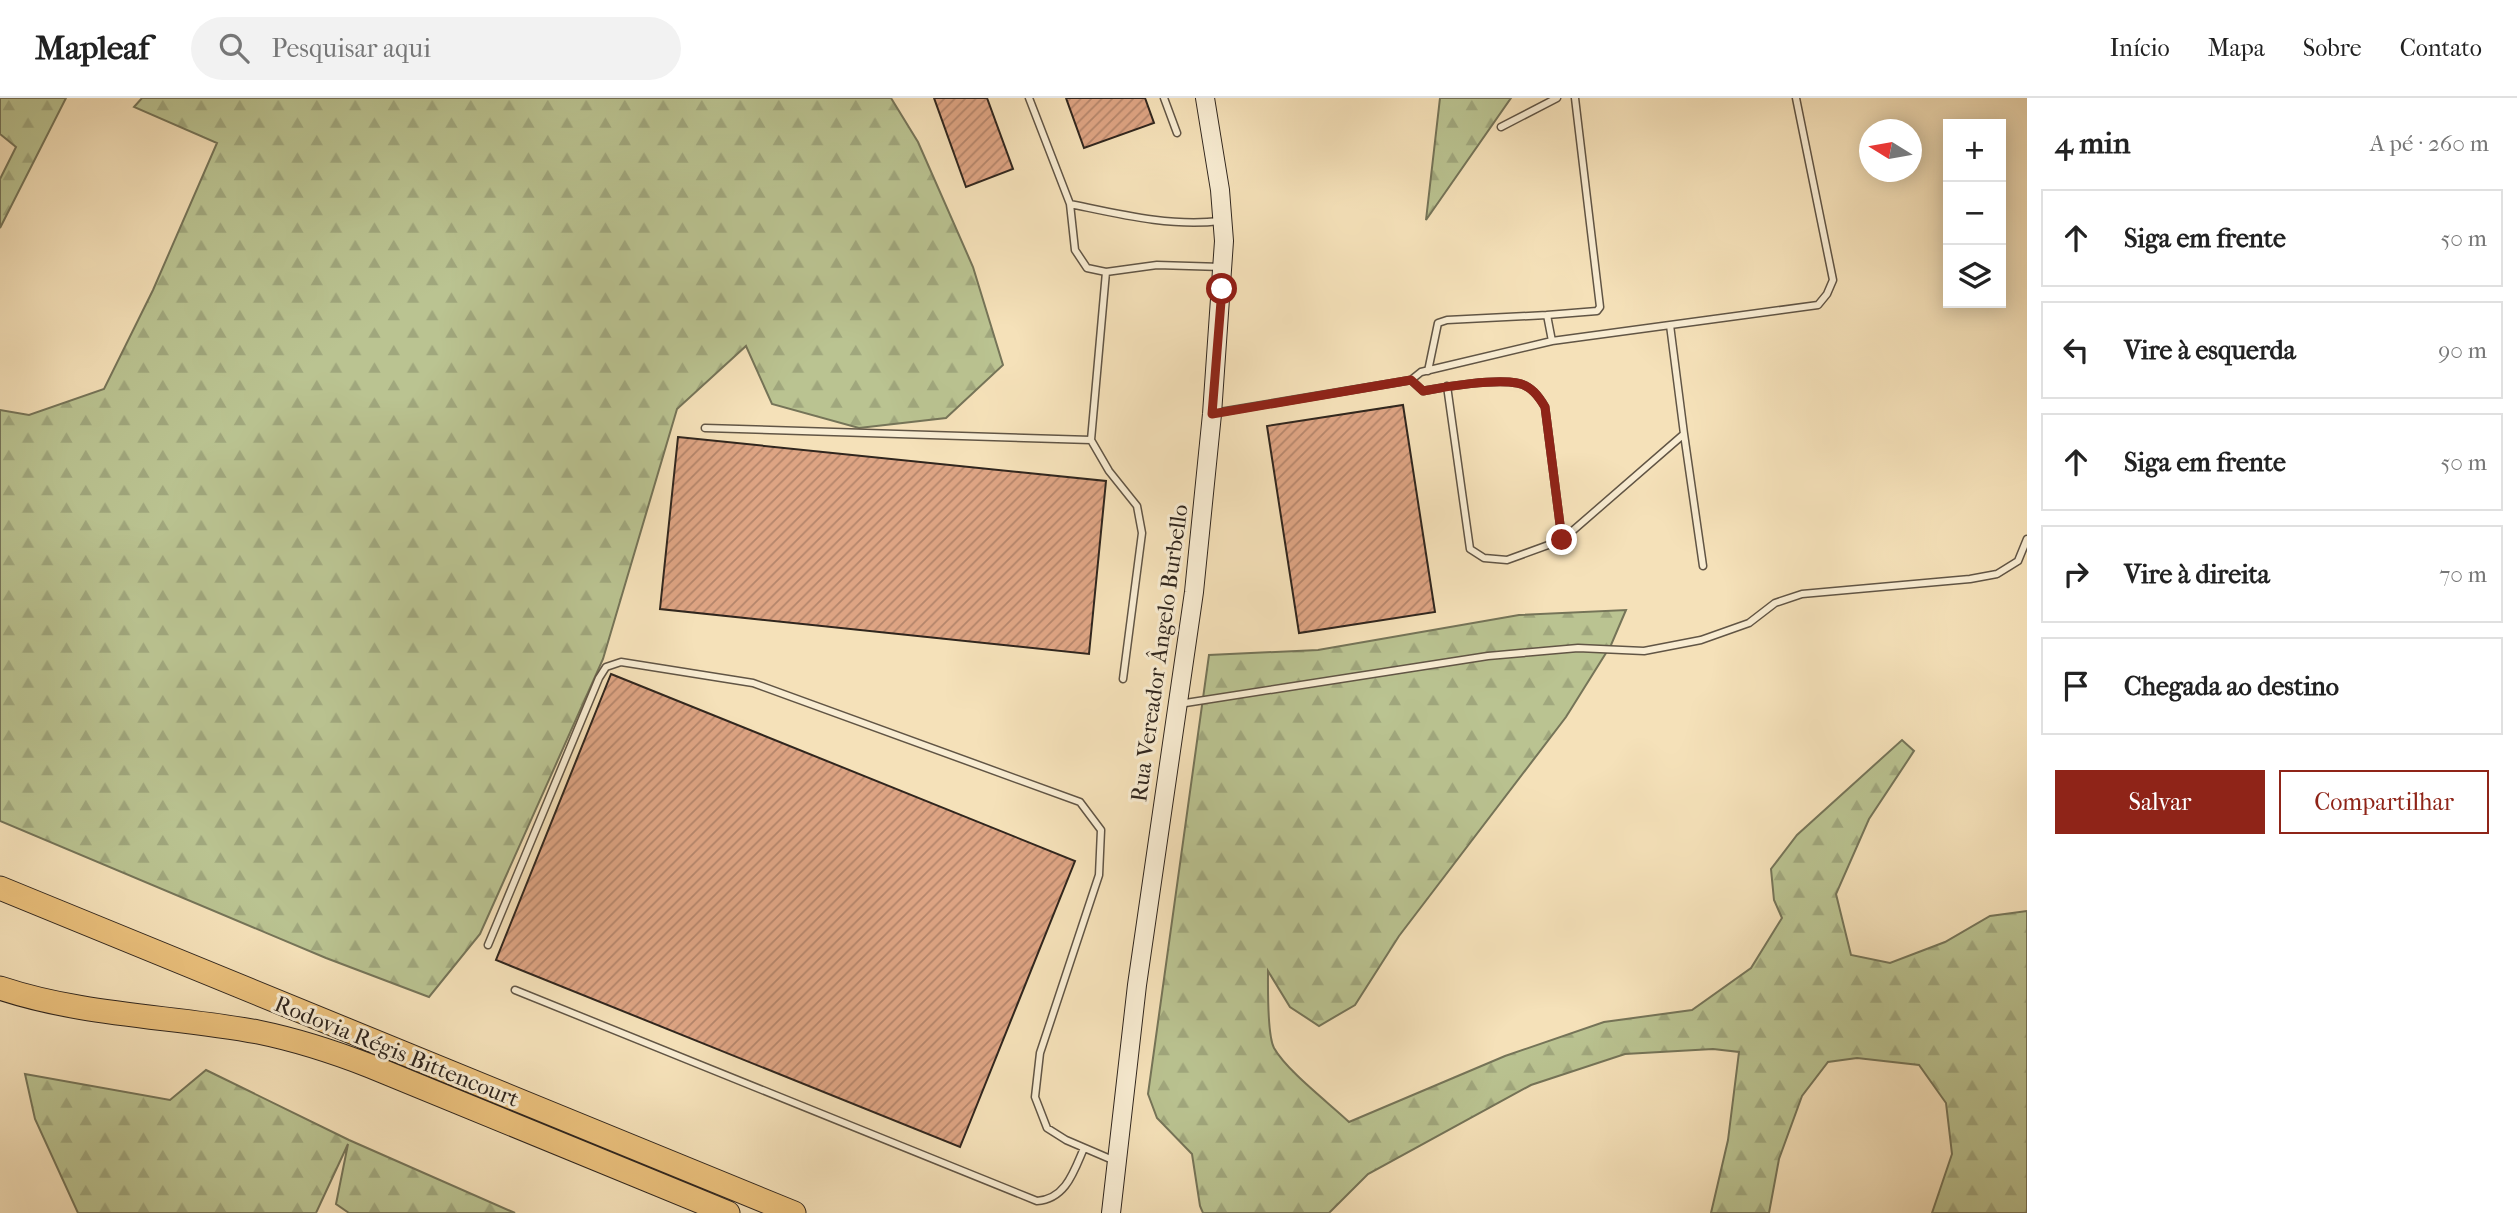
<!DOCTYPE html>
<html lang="pt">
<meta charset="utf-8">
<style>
:root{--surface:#fff;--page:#f2f2f2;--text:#222;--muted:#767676;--line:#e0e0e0;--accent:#8f2418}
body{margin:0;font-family:"IM FELL French Canon",serif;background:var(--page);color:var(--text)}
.controls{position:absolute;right:21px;top:21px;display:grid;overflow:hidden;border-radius:0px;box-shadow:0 4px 18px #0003}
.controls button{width:63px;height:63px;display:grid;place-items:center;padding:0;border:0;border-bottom:2px solid var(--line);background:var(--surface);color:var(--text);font:35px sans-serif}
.compass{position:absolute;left:1859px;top:21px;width:63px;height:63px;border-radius:50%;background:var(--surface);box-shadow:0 4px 18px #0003;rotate:281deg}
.stop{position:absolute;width:21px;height:21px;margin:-16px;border:5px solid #8f2418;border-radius:50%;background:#fff}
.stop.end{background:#8f2418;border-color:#fff;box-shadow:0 2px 7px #0008}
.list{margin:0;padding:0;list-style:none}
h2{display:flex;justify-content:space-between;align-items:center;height:91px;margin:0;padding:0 28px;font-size:30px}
h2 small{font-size:23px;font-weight:400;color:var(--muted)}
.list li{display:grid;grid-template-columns:46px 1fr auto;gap:21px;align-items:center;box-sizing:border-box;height:98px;margin:0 14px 14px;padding:0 14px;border:2px solid var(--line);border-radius:0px}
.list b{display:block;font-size:26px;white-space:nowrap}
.list em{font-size:23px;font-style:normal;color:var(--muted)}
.actions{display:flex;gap:14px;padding:21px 28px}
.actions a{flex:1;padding:16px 0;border:2px solid var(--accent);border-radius:0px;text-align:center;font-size:24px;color:var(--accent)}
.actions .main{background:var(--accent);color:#fff}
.icon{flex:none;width:38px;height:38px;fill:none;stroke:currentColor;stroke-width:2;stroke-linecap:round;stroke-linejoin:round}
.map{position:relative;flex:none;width:2027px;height:1115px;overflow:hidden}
header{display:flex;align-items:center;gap:42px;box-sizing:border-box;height:98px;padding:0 35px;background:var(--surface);border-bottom:2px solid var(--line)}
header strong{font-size:33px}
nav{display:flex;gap:38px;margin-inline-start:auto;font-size:24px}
.search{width:490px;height:63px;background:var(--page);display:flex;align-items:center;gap:18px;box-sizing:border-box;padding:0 24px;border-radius:38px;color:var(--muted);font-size:26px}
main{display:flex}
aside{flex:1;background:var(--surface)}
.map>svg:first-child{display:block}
.forest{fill:url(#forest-firs);stroke:#757458;stroke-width:2}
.building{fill:url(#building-hatch);stroke:#30261e;stroke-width:2}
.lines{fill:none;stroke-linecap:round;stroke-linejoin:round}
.service-casing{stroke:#615545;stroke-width:9}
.secondary-casing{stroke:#30261e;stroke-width:20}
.motorway-casing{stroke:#30261e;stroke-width:25}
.service{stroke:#f8ecd2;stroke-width:6}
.secondary{stroke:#f8ecd2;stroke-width:18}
.motorway{stroke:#eac07c;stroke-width:23}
.route{stroke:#8f2418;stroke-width:9}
.labels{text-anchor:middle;stroke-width:6;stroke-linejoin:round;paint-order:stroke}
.street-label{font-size:23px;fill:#30261e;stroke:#f8ecd2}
</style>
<header>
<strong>Mapleaf</strong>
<div class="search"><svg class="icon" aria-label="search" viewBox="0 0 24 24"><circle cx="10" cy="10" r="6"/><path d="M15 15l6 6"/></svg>Pesquisar aqui</div>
<nav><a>Início</a><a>Mapa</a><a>Sobre</a><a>Contato</a></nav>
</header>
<main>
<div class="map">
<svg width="2027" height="1115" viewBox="0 0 2027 1115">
<defs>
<pattern id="forest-firs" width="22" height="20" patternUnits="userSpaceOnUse" patternTransform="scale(1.75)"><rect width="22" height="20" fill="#bac391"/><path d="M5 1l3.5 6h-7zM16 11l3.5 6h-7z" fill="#a0a77d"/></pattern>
<pattern id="building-hatch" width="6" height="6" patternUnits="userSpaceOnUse" patternTransform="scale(1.75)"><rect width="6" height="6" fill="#dea483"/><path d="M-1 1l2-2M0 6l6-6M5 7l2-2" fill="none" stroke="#b4856b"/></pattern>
</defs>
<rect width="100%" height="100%" fill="#f5e1b9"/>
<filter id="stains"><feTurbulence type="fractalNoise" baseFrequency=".00286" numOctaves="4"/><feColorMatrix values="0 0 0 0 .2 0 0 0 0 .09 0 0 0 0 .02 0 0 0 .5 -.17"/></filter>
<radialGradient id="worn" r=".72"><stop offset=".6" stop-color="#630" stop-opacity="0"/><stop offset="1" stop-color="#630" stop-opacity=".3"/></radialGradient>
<path class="forest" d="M0,0h66l-66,130v-49l16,-32 -16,-13z
M142,0h749l27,44 55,125 30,98 -57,53 -87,10 -87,-24 -26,-58 -69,63 -74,250 -123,275 -51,63 -103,-39 -326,-137v-411l29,5 75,-26 49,-99 64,-147 -83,-36z
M1440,0h71l-85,122z
M1626,512l-15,35 -45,72 -167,219 -44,69 -36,21 -29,-19 -22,-36c0,17 -1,64 6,77 13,23 55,55 75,74l156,-66 99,-34 88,-12 59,-42 31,-50 -8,-18 -3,-31 26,-34 105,-95 12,11 -45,68 -33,75 15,61 39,8 55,-21 45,-26 37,-5v302h-95l20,-59 -6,-51 -27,-38 -62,-7 -29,4 -26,34 -23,63 -10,54h-58l17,-73 11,-88 -26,-3 -88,5 -94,31 -163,89 -39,39h-126l-3,-7 -8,-52 -35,-36 -9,-24 61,-439 109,-5 201,-35z
M206,972l143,70 166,73h-166l-13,-9 12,-60 -32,69h-238l-43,-94 -10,-45 145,26z"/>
<path class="building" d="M934,0h53l26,71 -47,18z
M1066,0h79l9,25 -70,25z
M1403,307l32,207 -136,21 -32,-207z
M678,339l428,44 -17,173 -429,-45z
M611,576l464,187 -115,286 -464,-187z"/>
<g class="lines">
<defs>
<path id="service" d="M1029,0l41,106 5,46 12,18 19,4
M1164,0l13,35
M1501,29l56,-29
M1070,106c49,10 100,23 150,17
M1547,217l50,-4 3,-4 -25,-209
M1428,273l10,-48 9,-3 100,-5 5,26
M1411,282l10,-8 131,-31 266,-36 9,-11 6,-14 -37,-182
M1411,282l12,11c25,-5 70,-12 94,-8 14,2 22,13 28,24l17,133
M1447,288l23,163 14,9 23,2 55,-20 122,-106 -14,-109
M1214,315l197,-33
M705,330l386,12
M1684,336l19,132
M1123,581l19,-146 -5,-27 -28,-35 -18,-31 15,-168 51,-7 65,2
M1179,606l309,-48 90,-8 66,3 57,-11 48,-17 26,-20 27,-9 168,-15 27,-5 21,-13 9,-22
M488,847l111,-267 7,-11 15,-5 132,21 327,119 21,28 -2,45 -59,178 -5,44 12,31 19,12 49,21
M515,892l522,211c29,-2 37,-30 47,-53"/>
<path id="secondary" d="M1111,1115l26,-228 57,-393 18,-178 12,-173 -4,-51 -15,-92"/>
<path id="motorway" d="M0,790l794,325
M0,890c84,28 172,28 258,44 39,8 76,20 112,34l358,147"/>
</defs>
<use href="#service" class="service-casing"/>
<use href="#secondary" class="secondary-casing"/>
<use href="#motorway" class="motorway-casing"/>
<use href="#service" class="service"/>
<use href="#secondary" class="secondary"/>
<use href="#motorway" class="motorway"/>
</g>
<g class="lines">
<path class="route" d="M1222,191l-10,125 199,-34 12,11c25,-5 71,-12 94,-8 14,2 22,14 28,24l17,133"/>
</g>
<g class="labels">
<g class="street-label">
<text transform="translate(1159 555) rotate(-82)" y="8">Rua Vereador Ângelo Burbello</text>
<text transform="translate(397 953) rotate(22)" y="8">Rodovia Régis Bittencourt</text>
</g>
</g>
<rect width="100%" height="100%" filter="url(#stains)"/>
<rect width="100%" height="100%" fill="url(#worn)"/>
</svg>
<div class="controls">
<button>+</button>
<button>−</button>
<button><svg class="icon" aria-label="layers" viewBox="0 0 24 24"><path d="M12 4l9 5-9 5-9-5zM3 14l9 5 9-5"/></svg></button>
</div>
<svg class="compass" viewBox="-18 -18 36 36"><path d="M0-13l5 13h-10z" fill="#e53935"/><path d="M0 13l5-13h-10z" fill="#767676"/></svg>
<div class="stop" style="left:1222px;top:191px"></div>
<div class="stop end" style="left:1562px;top:442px"></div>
</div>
<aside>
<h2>4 min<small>A pé · 260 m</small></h2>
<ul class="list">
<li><svg class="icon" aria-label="ahead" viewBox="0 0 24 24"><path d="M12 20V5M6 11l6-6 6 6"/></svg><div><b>Siga em frente</b></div><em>50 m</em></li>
<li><svg class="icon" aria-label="left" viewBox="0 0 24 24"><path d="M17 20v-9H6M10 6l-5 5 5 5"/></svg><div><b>Vire à esquerda</b></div><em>90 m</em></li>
<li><svg class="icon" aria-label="ahead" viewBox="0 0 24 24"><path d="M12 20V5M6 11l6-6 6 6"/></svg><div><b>Siga em frente</b></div><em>50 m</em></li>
<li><svg class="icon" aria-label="right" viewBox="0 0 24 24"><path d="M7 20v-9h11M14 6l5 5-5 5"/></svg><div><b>Vire à direita</b></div><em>70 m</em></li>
<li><svg class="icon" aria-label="arrive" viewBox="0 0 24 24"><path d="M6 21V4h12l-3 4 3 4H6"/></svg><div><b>Chegada ao destino</b></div></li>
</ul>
<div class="actions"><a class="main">Salvar</a><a>Compartilhar</a></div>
</aside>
</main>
